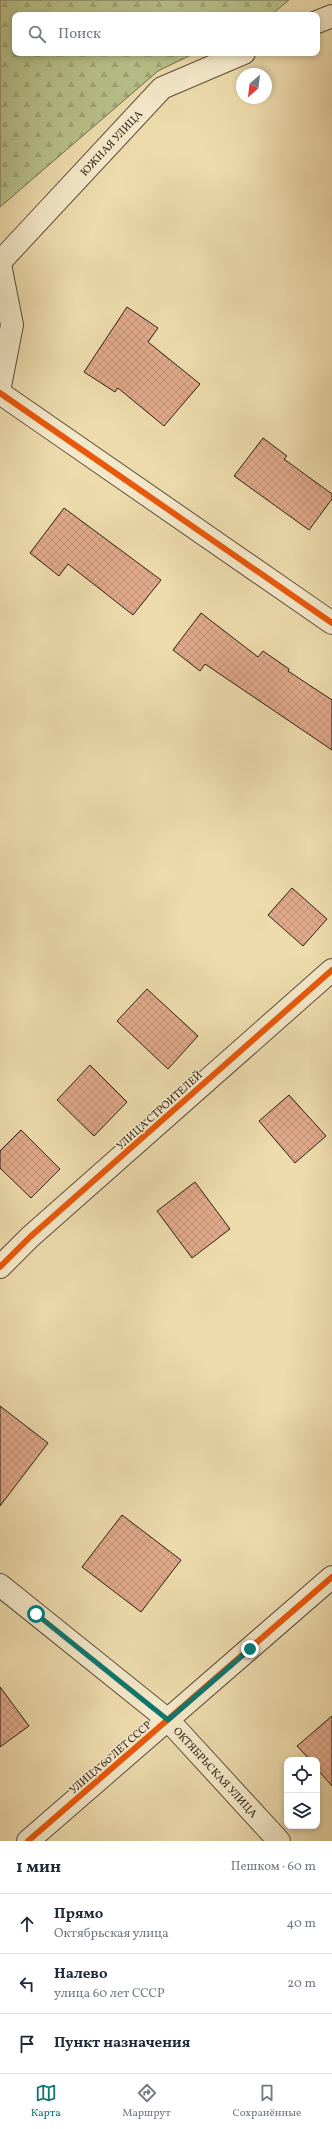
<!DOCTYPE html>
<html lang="ru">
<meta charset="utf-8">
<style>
:root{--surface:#fff;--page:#f2f2f3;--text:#1f2937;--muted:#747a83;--line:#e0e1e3;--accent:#0f766e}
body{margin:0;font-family:Vollkorn,serif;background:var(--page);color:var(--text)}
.controls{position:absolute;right:12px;bottom:12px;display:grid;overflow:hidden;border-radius:8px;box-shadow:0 2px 6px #0003}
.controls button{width:36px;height:36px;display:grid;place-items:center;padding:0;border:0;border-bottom:1px solid var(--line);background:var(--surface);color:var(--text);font:20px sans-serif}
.compass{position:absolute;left:236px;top:68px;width:36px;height:36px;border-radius:50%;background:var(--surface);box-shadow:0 2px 6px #0003;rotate:208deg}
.stop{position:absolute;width:12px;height:12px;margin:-9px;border:3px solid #0f766e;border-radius:50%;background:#fff}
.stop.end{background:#0f766e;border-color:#fff;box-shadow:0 1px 4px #0008}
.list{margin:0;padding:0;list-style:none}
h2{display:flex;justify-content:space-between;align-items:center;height:52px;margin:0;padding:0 16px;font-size:17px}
h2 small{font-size:13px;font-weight:400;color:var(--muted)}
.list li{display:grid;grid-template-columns:26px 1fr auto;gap:12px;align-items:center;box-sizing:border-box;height:60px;padding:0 16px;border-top:1px solid var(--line)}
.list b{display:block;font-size:15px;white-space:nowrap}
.list p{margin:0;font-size:13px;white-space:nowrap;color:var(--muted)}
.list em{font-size:13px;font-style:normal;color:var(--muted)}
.icon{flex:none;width:22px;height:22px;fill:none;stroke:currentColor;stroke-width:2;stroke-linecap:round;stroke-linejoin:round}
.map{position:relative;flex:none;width:332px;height:1841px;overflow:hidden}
.search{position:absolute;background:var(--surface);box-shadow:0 2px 6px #0003;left:12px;right:12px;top:12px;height:44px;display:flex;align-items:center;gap:10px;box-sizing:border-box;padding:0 14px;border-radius:8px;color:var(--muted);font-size:15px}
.sheet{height:232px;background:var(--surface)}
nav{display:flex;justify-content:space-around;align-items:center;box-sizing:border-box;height:56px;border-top:1px solid var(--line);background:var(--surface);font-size:11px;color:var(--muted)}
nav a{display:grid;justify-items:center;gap:2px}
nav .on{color:var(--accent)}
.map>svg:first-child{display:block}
.forest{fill:url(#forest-firs);stroke:#72704e}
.building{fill:url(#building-cross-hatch);stroke:#2b1f12}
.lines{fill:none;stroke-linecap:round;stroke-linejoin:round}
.minor-casing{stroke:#5c4e38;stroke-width:24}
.minor{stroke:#f3e8c9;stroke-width:22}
.cycleway-casing{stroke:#f3e8c9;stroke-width:8}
.cycleway{stroke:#e8590c;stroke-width:6}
.route{stroke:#0f766e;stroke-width:5}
.labels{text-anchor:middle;stroke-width:3;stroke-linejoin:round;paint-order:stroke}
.street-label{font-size:11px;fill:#2b1f12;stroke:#f3e8c9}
</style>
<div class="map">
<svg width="332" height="1841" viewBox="0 0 332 1841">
<defs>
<pattern id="forest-firs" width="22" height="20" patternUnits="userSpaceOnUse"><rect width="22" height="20" fill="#b8c089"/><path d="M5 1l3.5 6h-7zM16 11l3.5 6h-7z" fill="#9ea575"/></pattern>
<pattern id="building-cross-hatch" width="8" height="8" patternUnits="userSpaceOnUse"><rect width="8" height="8" fill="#e0a98b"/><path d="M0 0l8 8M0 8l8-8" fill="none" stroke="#c09177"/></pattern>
</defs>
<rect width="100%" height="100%" fill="#eddbac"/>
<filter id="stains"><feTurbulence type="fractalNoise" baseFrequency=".005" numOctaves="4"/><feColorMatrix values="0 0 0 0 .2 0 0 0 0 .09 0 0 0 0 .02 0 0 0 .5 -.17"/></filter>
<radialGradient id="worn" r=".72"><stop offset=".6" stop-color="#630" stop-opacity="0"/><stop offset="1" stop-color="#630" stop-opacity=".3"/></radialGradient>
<path class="forest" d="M0,0h289l-18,15h-256v38h180l-37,18 -158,136z"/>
<path class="building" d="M127,307l31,21 -10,14 52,42 -36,42 -46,-38 -3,4 -31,-20z
M263,438l24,18 -3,3 48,35v5l-23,31 -75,-54z
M64,508l97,72 -28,35 -65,-51 -9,12 -29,-23z
M201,613l57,44 5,-6 26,18 -1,2 44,29v50l-127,-86 -5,7 -27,-21z
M292,888l35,31 -24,27 -35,-31z
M147,989l51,47 -30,33 -51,-48z
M90,1065l37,37 -33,34 -37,-36z
M289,1095l37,41 -31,27 -36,-42z
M21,1130l39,39 -29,29 -31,-30v-17z
M195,1182l35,47 -38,29 -35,-47z
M0,1406l48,37 -48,63z
M122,1515l59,45 -40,52 -59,-45z
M0,1687l29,39 -29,21z
M332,1716v70l-15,-17v-9h-7l-13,-14z"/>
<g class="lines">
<defs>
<g id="minor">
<path d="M317,22l15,-6"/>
<path id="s1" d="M0,262l162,-174 82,-35"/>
<path d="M0,264l12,61 -12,61"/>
<path d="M0,393l332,230"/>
<path d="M0,1267l30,-30 302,-267"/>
<path id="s2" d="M0,1585l168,135 111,121"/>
<path d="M28,1841l304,-264"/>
</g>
</defs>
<use href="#minor" class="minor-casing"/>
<use href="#minor" class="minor"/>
<defs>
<path id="cycleway" d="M0,393l332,230
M0,1267l30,-30 302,-267
M28,1841l304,-264"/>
</defs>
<use href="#cycleway" class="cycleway-casing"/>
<use href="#cycleway" class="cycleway"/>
</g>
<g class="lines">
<path class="route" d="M36,1614l132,106 82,-71"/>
</g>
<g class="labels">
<g class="street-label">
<text dy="4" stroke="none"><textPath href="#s1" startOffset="163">ЮЖНАЯ УЛИЦА</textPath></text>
<text transform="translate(159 1110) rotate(-42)" y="4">УЛИЦА СТРОИТЕЛЕЙ</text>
<text transform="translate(110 1757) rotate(-41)" y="4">УЛИЦА 60 ЛЕТ СССР</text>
<text dy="4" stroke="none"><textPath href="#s2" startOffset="286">ОКТЯБРЬСКАЯ УЛИЦА</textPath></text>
</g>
</g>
<rect width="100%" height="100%" filter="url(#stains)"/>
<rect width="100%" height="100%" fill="url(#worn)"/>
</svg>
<div class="controls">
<button><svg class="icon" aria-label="locate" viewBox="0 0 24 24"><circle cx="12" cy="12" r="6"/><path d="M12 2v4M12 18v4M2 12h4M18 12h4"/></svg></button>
<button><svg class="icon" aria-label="layers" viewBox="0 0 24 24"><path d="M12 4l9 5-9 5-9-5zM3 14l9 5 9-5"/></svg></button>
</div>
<svg class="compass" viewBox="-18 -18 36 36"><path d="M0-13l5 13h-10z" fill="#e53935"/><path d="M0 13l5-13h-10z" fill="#747a83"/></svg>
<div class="stop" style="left:36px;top:1614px"></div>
<div class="stop end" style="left:250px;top:1649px"></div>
<div class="search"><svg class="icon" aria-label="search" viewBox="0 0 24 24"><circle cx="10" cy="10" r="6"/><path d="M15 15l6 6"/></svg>Поиск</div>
</div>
<section class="sheet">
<h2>1 мин<small>Пешком · 60 m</small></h2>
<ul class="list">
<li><svg class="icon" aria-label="ahead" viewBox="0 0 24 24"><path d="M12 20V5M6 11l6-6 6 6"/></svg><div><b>Прямо</b><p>Октябрьская улица</p></div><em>40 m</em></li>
<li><svg class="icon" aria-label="left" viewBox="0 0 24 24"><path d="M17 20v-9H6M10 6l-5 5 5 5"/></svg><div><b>Налево</b><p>улица 60 лет СССР</p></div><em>20 m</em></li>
<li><svg class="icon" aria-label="arrive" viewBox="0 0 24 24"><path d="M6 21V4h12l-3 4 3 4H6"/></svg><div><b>Пункт назначения</b></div></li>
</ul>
</section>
<nav>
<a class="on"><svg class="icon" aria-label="map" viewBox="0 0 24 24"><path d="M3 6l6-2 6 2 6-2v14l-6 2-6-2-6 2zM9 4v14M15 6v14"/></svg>Карта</a>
<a><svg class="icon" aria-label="directions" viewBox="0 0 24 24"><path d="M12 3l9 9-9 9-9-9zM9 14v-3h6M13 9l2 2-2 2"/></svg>Маршрут</a>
<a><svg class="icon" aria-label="saved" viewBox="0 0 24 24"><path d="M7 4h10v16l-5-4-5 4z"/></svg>Сохранённые</a>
</nav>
